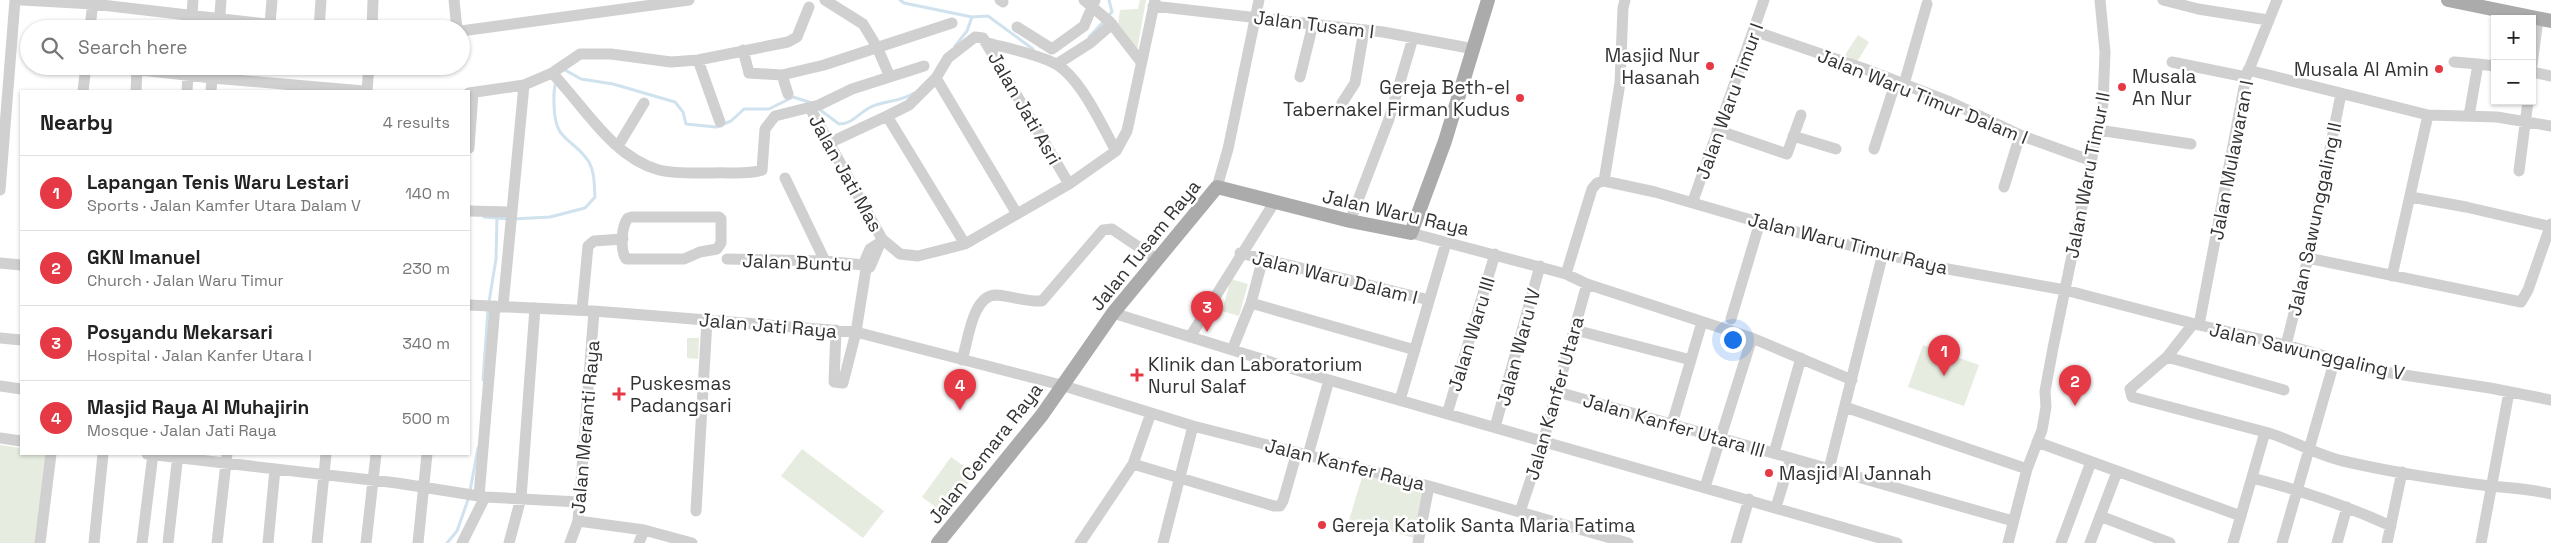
<!DOCTYPE html>
<meta charset="utf-8">
<style>
:root{--surface:#fff;--page:#f2f2f2;--text:#222;--muted:#767676;--line:#e0e0e0;--accent:#e63946}
body{margin:0;font-family:"Space Grotesk",sans-serif;background:var(--page);color:var(--text)}
.controls{position:absolute;right:15px;top:15px;display:grid;overflow:hidden;border-radius:0px;box-shadow:0 1px 4px #0004}
.controls button{width:45px;height:45px;display:grid;place-items:center;padding:0;border:0;border-bottom:1px solid var(--line);background:var(--surface);color:var(--text);font:25px sans-serif}
.you{position:absolute;left:1732px;top:339px;width:18px;height:18px;margin:-12px;border:4px solid #fff;border-radius:50%;background:#1a73e8;box-shadow:0 0 0 8px #1a73e833}
.badge{display:grid;place-items:center;width:32px;height:32px;border-radius:50%;background:var(--accent);color:#fff;font-size:16px;font-weight:700}
.pin{position:absolute;translate:-50% -41px;filter:drop-shadow(0 1px 2px #0008)}
.pin::after{content:'';position:absolute;top:26px;width:18px;height:15px;background:inherit;clip-path:polygon(0 0,100% 0,50% 100%)}
.list{margin:0;padding:0;list-style:none}
h2{display:flex;justify-content:space-between;align-items:center;height:65px;margin:0;padding:0 20px;font-size:21px}
h2 small{font-size:16px;font-weight:400;color:var(--muted)}
.list li{display:grid;grid-template-columns:32px 1fr auto;gap:15px;align-items:center;box-sizing:border-box;height:75px;padding:0 20px;border-top:1px solid var(--line)}
.list b{display:block;font-size:19px;white-space:nowrap}
.list p{margin:0;font-size:16px;white-space:nowrap;color:var(--muted)}
.list em{font-size:16px;font-style:normal;color:var(--muted)}
.icon{flex:none;width:28px;height:28px;fill:none;stroke:currentColor;stroke-width:2;stroke-linecap:round;stroke-linejoin:round}
.map{position:relative;flex:none;width:2551px;height:543px;overflow:hidden}
.search{position:absolute;background:var(--surface);box-shadow:0 1px 4px #0004;left:20px;top:20px;width:450px;height:55px;display:flex;align-items:center;gap:12px;box-sizing:border-box;padding:0 18px;border-radius:28px;color:var(--muted);font-size:19px}
.panel{position:absolute;background:var(--surface);box-shadow:0 1px 4px #0004;left:20px;top:90px;width:450px;height:365px;border-radius:0px}
.map>svg:first-child{display:block}
.green{fill:#e6ecdf}
.lines{fill:none;stroke-linecap:round;stroke-linejoin:round}
.stream{stroke:#cfe2ee;stroke-width:3}
.minor{stroke:#d0d0d0;stroke-width:11}
.major{stroke:#ababab;stroke-width:14}
.poi-dot{fill:#e63946;stroke:#fff;stroke-width:2}
.labels{text-anchor:middle;stroke-width:5;stroke-linejoin:round;paint-order:stroke}
.street-label{font-size:19px;fill:#333;stroke:#fff}
.poi-label{font-size:19px;fill:#333;stroke:#fff;text-anchor:start}
</style>
<div class="map">
<svg width="2551" height="543" viewBox="0 0 2551 543">
<rect width="100%" height="100%" fill="#fff"/>
<path class="green" d="M1140,0h6l-9,51 -19,-27 2,-14 18,-1z
M1858,35l11,7 -12,20 -12,-7z
M1231,279l17,5 -9,32 -17,-5z
M687,338h12l-1,21 -11,-1z
M1923,345l56,20 -15,41 -56,-19z
M0,445l21,3v6h28l-13,89h-36z
M802,449l82,62 -21,27 -82,-62z
M951,457l24,17 -30,40 -23,-17z
M1363,474l62,13 -7,52 -69,-19z"/>
<g class="lines">
<path class="stream" d="M900,0l4,3 68,14 16,-1 45,33
M1108,16l4,-4 -3,-12
M1089,37l15,-16
M955,46l12,-15 5,-14
M565,70l16,9 32,5 62,18 8,10 3,12 30,3 15,-6 13,-12h25l24,-12 19,6
M819,109l20,15c13,0 19,-10 30,-16 14,-8 30,-5 45,-15
M484,217l24,2
M514,219l36,-2 35,-9 10,-11c-1,-12 0,-24 -6,-35 -17,-26 -34,-18 -35,-57 0,-8 -1,-15 2,-23
M489,302l7,-43 1,-41
M483,380l5,-71
M470,491l8,-43
M447,543l10,-12 12,-34"/>
<path class="minor" d="M22,0l71,4 216,25
M454,0l3,29
M825,0l38,24 14,23 13,30
M1000,0l3,2
M1084,0l26,22 31,40
M2163,0l35,9 70,11
M1153,6l230,26 91,17
M192,15l1,-15
M270,24l2,-24
M1017,27l35,22 32,-23 11,-26
M90,29l3,-29
M219,29l2,-29
M319,29l2,-29
M372,29l1,-29
M461,31l228,-31
M1754,31l111,38 85,33 70,33 72,26
M988,43c22,6 46,10 66,20 26,13 48,63 62,88
M743,50l6,23 33,2 6,19
M698,60l22,62
M2172,62l74,15
M2454,62l24,2
M1057,64l33,-21 22,-19
M2532,65l6,-46
M106,66l106,12 152,13
M2248,70l180,45 69,2 54,9
M2532,72l19,4
M552,73c31,32 61,85 107,97 17,4 36,3 54,3 15,-1 35,2 49,-3l3,-41 10,-13 44,-11 33,-16 72,-23
M782,75l42,-10 128,-42
M1300,77l13,-53
M936,78l12,-20 27,-21 8,1 86,146
M1904,84l23,-80
M83,91l3,-25
M136,91l1,-22
M187,91l1,-16
M211,91l2,-25
M367,91l2,-25
M469,93l55,-8 28,-12 28,-19h31l60,8 27,-2 90,-18 9,-5 12,-30
M1342,103l13,-20 9,-53
M810,108l72,131
M887,116l22,-11 27,-27 81,136
M2469,116l9,-52 17,2
M1717,130l70,24 14,-39
M2098,130l93,14
M1793,136l43,13
M829,143l58,-27 78,128
M618,146l26,-43
M469,148l4,-55
M1874,149l22,-68
M2519,171l9,-70
M785,178l40,83
M1604,181l16,-98 3,-75 2,-8
M1217,187l11,-38 31,-149
M2004,187l16,-52
M0,190l15,-190
M2411,197l55,10 82,19
M1693,201l71,-201
M469,211l42,1
M632,217h87l2,2v24l-4,6 -17,3 -16,7h-58c-6,-9 -5,-32 2,-41z
M1350,221l39,-102 24,-81
M1411,233l155,41 21,10 165,54 100,42
M1240,253l189,47
M2308,258l213,44 7,-12 23,-66
M727,259l98,2 38,4 3,4
M0,263l21,2
M863,265l7,-16 8,-5
M1566,274l26,-85 5,-6 7,-2 51,11 117,34 170,42 123,22 134,35 87,20 92,26 112,17 61,12
M2392,276l36,-161
M1251,303l164,47
M469,305l125,6 262,21 205,53 132,41 236,60 199,57
M503,306l21,-221
M582,310l6,-64 6,-5 29,-2
M1113,313l216,67 568,163
M1731,319l29,-97
M2193,324l-26,33 -37,32 2,8 133,35
M2199,325l47,-248 31,-77
M836,330l-2,52 9,1 13,-51 10,-63 4,-2 12,-28 18,15 18,2 47,-12 104,-60 47,-33 11,-20 28,-131
M1575,330l116,30
M1190,337l84,-134
M0,338l21,2
M2286,345l22,-87 33,-164
M1232,350l19,-47 12,-45
M2167,357l117,33
M962,360c6,-18 10,-65 34,-65 16,1 30,7 46,6l61,-71 9,-1 46,31
M0,386l21,3
M1558,392l455,129
M1400,400l46,-157
M1845,407l182,62
M1447,414l48,-160
M1672,424l30,-102
M1495,427l45,-161
M0,438l21,3
M2037,442l204,74
M1774,453l27,-95
M147,454l250,29 88,14 94,5
M1308,455l21,-75
M1133,464l141,42h6l3,-5 14,-49
M1829,469l54,-216
M2252,478c48,12 93,27 139,48
M1705,487l47,-149
M479,496l16,-190
M1776,507l15,-49
M696,511l11,-191
M1520,512l23,-70 44,-158
M2100,516l70,27
M578,521l66,9 48,13
M40,543l11,-89
M94,543l9,-89
M142,543l11,-89
M168,543l10,-89
M217,543l10,-89
M268,543l7,-74
M317,543l9,-89
M366,543l10,-89
M418,543l9,-89
M462,543l23,-46
M509,543l12,-45 14,-190
M570,543l8,-22 16,-210
M639,543l5,-13
M1080,543l53,-79 18,-51
M1163,543l30,-117
M1418,543l11,-57
M1736,543l13,-44
M2008,543l19,-74 15,-39 4,-23 -1,-16 8,-43 50,-244 2,-52 -5,-52
M2061,543l30,-81
M2090,543l27,-71
M2233,543l32,-111c27,7 50,23 78,29 48,11 98,19 147,25 21,2 41,3 61,8
M2282,543l53,-184
M2337,543l10,-36
M2387,543l15,-71
M2481,543l28,-151"/>
<path class="major" d="M2448,0l103,21
M938,543l104,-128 71,-102 104,-126 133,34 61,12 34,-92 43,-141"/>
</g>
<g class="poi-dot">
<circle cx="1710" cy="66" r="5"/>
<circle cx="2439" cy="69" r="5"/>
<circle cx="2122" cy="87" r="5"/>
<circle cx="1520" cy="98" r="5"/>
<path d="M1134.5 367.5h5v5h5v5h-5v5h-5v-5h-5v-5h5z"/>
<path d="M616.5 386.5h5v5h5v5h-5v5h-5v-5h-5v-5h5z"/>
<circle cx="1769" cy="473" r="5"/>
<circle cx="1322" cy="525" r="5"/>
</g>
<g class="labels">
<g class="street-label">
<text transform="translate(1314 24) rotate(7)" y="7">Jalan Tusam I</text>
<text transform="translate(1923 96) rotate(22)" y="7">Jalan Waru Timur Dalam I</text>
<text transform="translate(1729 101) rotate(-70)" y="7">Jalan Waru Timur I</text>
<text transform="translate(1025 108) rotate(60)" y="7">Jalan Jati Asri</text>
<text transform="translate(2231 160) rotate(-79)" y="7">Jalan Mulawaran I</text>
<text transform="translate(846 173) rotate(61)" y="7">Jalan Jati Mas</text>
<text transform="translate(2087 175) rotate(-79)" y="7">Jalan Waru Timur II</text>
<text transform="translate(1396 212) rotate(13)" y="7">Jalan Waru Raya</text>
<text transform="translate(2314 219) rotate(-78)" y="7">Jalan Sawunggaling II</text>
<text transform="translate(1848 243) rotate(14)" y="7">Jalan Waru Timur Raya</text>
<text transform="translate(1145 245) rotate(-51)" y="7">Jalan Tusam Raya</text>
<text transform="translate(797 262) rotate(2)" y="7">Jalan Buntu</text>
<text transform="translate(1335 277) rotate(14)" y="7">Jalan Waru Dalam I</text>
<text transform="translate(768 325) rotate(5)" y="7">Jalan Jati Raya</text>
<text transform="translate(1471 334) rotate(-73)" y="7">Jalan Waru III</text>
<text transform="translate(1518 347) rotate(-75)" y="7">Jalan Waru IV</text>
<text transform="translate(2307 351) rotate(13)" y="7">Jalan Sawunggaling V</text>
<text transform="translate(1554 398) rotate(-74)" y="7">Jalan Kanfer Utara</text>
<text transform="translate(1674 425) rotate(16)" y="7">Jalan Kanfer Utara III</text>
<text transform="translate(585 427) rotate(-85)" y="7">Jalan Meranti Raya</text>
<text transform="translate(985 453) rotate(-52)" y="7">Jalan Cemara Raya</text>
<text transform="translate(1345 464) rotate(14)" y="7">Jalan Kanfer Raya</text>
</g>
<g class="poi-label">
<text x="1700" y="62" text-anchor="end">Masjid Nur<tspan x="1700" dy="22">Hasanah</tspan></text>
<text x="2429" y="76" text-anchor="end">Musala Al Amin</text>
<text x="2132" y="83">Musala<tspan x="2132" dy="22">An Nur</tspan></text>
<text x="1510" y="94" text-anchor="end">Gereja Beth-el<tspan x="1510" dy="22">Tabernakel Firman Kudus</tspan></text>
<text x="1148" y="371">Klinik dan Laboratorium<tspan x="1148" dy="22">Nurul Salaf</tspan></text>
<text x="630" y="390">Puskesmas<tspan x="630" dy="22">Padangsari</tspan></text>
<text x="1779" y="480">Masjid Al Jannah</text>
<text x="1332" y="532">Gereja Katolik Santa Maria Fatima</text>
</g>
</g>
</svg>
<div class="controls">
<button>+</button>
<button>−</button>
</div>
<div class="you"></div>
<div class="pin badge" style="left:1944px;top:376px">1</div>
<div class="pin badge" style="left:2075px;top:406px">2</div>
<div class="pin badge" style="left:1207px;top:332px">3</div>
<div class="pin badge" style="left:960px;top:410px">4</div>
<div class="search"><svg class="icon" aria-label="search" viewBox="0 0 24 24"><circle cx="10" cy="10" r="6"/><path d="M15 15l6 6"/></svg>Search here</div>
<section class="panel">
<h2>Nearby<small>4 results</small></h2>
<ul class="list">
<li><span class="badge">1</span><div><b>Lapangan Tenis Waru Lestari</b><p>Sports · Jalan Kamfer Utara Dalam V</p></div><em>140 m</em></li>
<li><span class="badge">2</span><div><b>GKN Imanuel</b><p>Church · Jalan Waru Timur</p></div><em>230 m</em></li>
<li><span class="badge">3</span><div><b>Posyandu Mekarsari</b><p>Hospital · Jalan Kanfer Utara I</p></div><em>340 m</em></li>
<li><span class="badge">4</span><div><b>Masjid Raya Al Muhajirin</b><p>Mosque · Jalan Jati Raya</p></div><em>500 m</em></li>
</ul>
</section>
</div>
